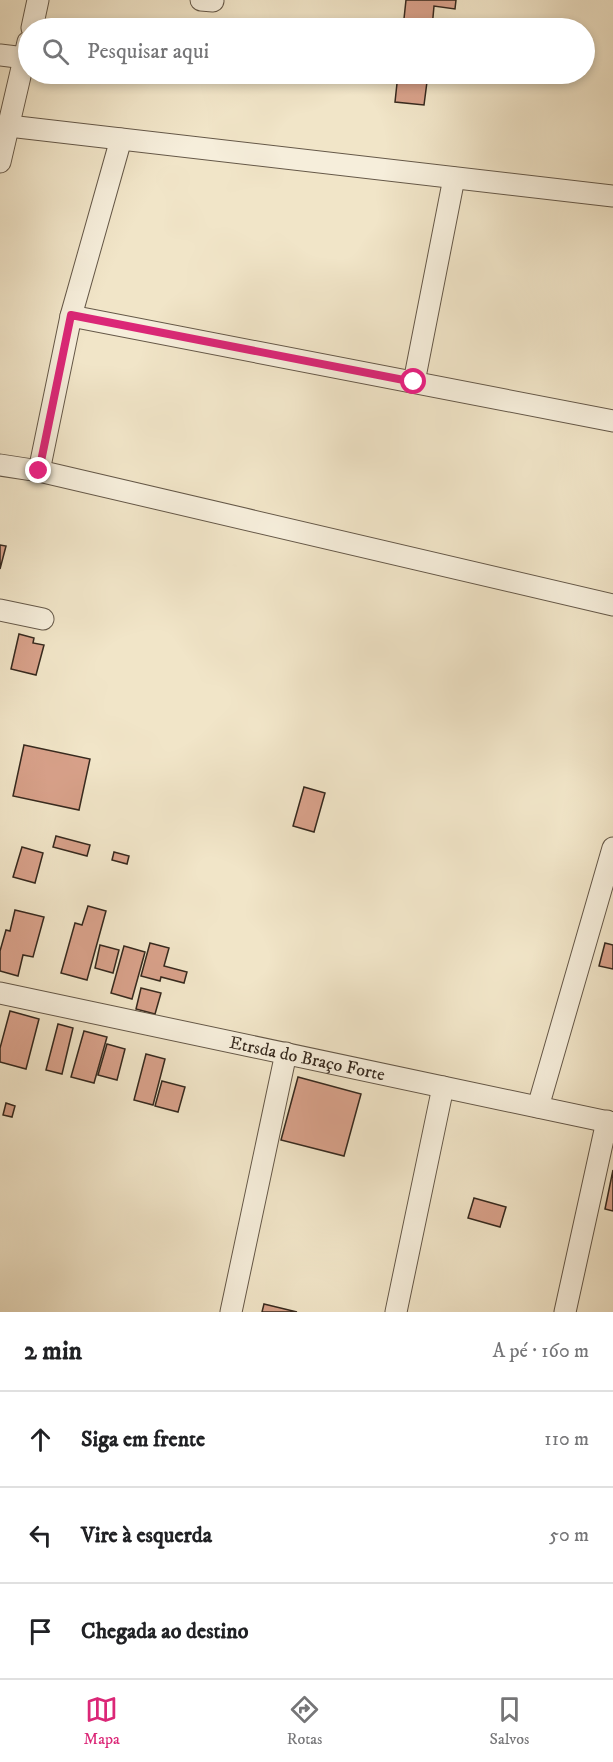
<!DOCTYPE html>
<html lang="pt">
<meta charset="utf-8">
<style>
:root{--surface:#fff;--page:#f2f2f2;--text:#202124;--muted:#757577;--line:#e0e0e0;--accent:#db2777}
body{margin:0;font-family:"IM FELL DW Pica",serif;background:var(--page);color:var(--text)}
.stop{position:absolute;width:18px;height:18px;margin:-14px;border:4px solid #db2777;border-radius:50%;background:#fff}
.stop.end{background:#db2777;border-color:#fff;box-shadow:0 2px 6px #0008}
.list{margin:0;padding:0;list-style:none}
h2{display:flex;justify-content:space-between;align-items:center;height:78px;margin:0;padding:0 24px;font-size:26px}
h2 small{font-size:20px;font-weight:400;color:var(--muted)}
.list li{display:grid;grid-template-columns:39px 1fr auto;gap:18px;align-items:center;box-sizing:border-box;height:96px;padding:0 24px;border-top:2px solid var(--line)}
.list b{display:block;font-size:22px;white-space:nowrap}
.list em{font-size:20px;font-style:normal;color:var(--muted)}
.icon{flex:none;width:33px;height:33px;fill:none;stroke:currentColor;stroke-width:2;stroke-linecap:round;stroke-linejoin:round}
.map{position:relative;flex:none;width:613px;height:1312px;overflow:hidden}
.search{position:absolute;background:var(--surface);box-shadow:0 3px 9px #0003;left:18px;right:18px;top:18px;height:66px;display:flex;align-items:center;gap:15px;box-sizing:border-box;padding:0 21px;border-radius:33px;color:var(--muted);font-size:22px}
.sheet{height:366px;background:var(--surface)}
nav{display:flex;justify-content:space-around;align-items:center;box-sizing:border-box;height:84px;border-top:2px solid var(--line);background:var(--surface);font-size:16px;color:var(--muted)}
nav a{display:grid;justify-items:center;gap:3px}
nav .on{color:var(--accent)}
.map>svg:first-child{display:block}
.building{fill:#d8a18a;stroke:#36291e;stroke-width:1.5}
.lines{fill:none;stroke-linecap:round;stroke-linejoin:round}
.minor-casing{stroke:#655848;stroke-width:23}
.minor{stroke:#f6eedb;stroke-width:21}
.route{stroke:#db2777;stroke-width:8}
.labels{text-anchor:middle;stroke-width:4.5;stroke-linejoin:round;paint-order:stroke}
.street-label{font-size:18px;fill:#36291e;stroke:#f6eedb}
</style>
<div class="map">
<svg width="613" height="1312" viewBox="0 0 613 1312">
<rect width="100%" height="100%" fill="#f1e5c8"/>
<filter id="stains"><feTurbulence type="fractalNoise" baseFrequency=".00333" numOctaves="4"/><feColorMatrix values="0 0 0 0 .2 0 0 0 0 .09 0 0 0 0 .02 0 0 0 .5 -.17"/></filter>
<radialGradient id="worn" r=".72"><stop offset=".6" stop-color="#630" stop-opacity="0"/><stop offset="1" stop-color="#630" stop-opacity=".3"/></radialGradient>
<path class="building" d="M406,0h50l-1,9 -21,-3 -2,22h-29z
M398,74h30l-4,31 -29,-3z
M0,545l6,1 -6,23z
M19,634l15,4 -1,5 11,2 -8,30 -25,-6z
M24,745l66,14 -11,51 -66,-14z
M304,787l21,6 -11,39 -21,-6z
M56,836l34,9 -3,11 -34,-9z
M22,847l21,6 -8,30 -22,-6z
M114,852l15,4 -2,8 -15,-4z
M88,906l18,5 -19,69 -26,-7 14,-50 7,2z
M15,910l29,7 -11,40 -10,-2 -5,21 -18,-5v-20l6,-21 4,1z
M150,943l19,5 -5,18 23,6 -3,11 -23,-6 -1,4 -19,-5z
M605,943l8,2v24l-14,-3z
M100,945l19,5 -6,23 -18,-5z
M124,946l21,6 -13,47 -21,-6z
M141,988l20,5 -6,21 -19,-5z
M10,1011l29,8 -13,50 -26,-7v-14z
M58,1024l15,4 -11,46 -16,-4z
M84,1031l23,6 -13,46 -23,-6z
M107,1044l18,5 -8,31 -19,-5z
M146,1054l19,5 -12,46 -19,-5z
M298,1077l63,17 -17,62 -63,-16z
M162,1081l23,6 -7,25 -23,-6z
M6,1103l9,3 -3,11 -9,-2z
M613,1170v41l-8,-2z
M474,1198l32,9 -6,20 -32,-9z
M264,1304l33,8h-35z"/>
<g class="lines">
<defs>
<g id="minor">
<path d="M201,0l12,1"/>
<path d="M32,28l6,-28"/>
<path d="M0,55l25,3"/>
<path d="M9,126l604,70"/>
<path d="M0,162l28,-120"/>
<path d="M71,316l542,105"/>
<path d="M414,382l40,-204"/>
<path d="M0,465l39,6 574,134"/>
<path d="M39,471l32,-155 50,-177"/>
<path d="M0,610l43,9"/>
<path id="s1" d="M0,993l613,130"/>
<path d="M538,1107l75,-259"/>
<path d="M231,1312l55,-259"/>
<path d="M396,1312l47,-225"/>
<path d="M565,1312l42,-191"/>
</g>
</defs>
<use href="#minor" class="minor-casing"/>
<use href="#minor" class="minor"/>
</g>
<g class="lines">
<path class="route" d="M39,471l32,-156 343,67"/>
</g>
<g class="labels">
<g class="street-label">
<text dy="6" stroke="none"><textPath href="#s1" startOffset="314">Etrsda do Braço Forte</textPath></text>
</g>
</g>
<rect width="100%" height="100%" filter="url(#stains)"/>
<rect width="100%" height="100%" fill="url(#worn)"/>
</svg>
<div class="stop" style="left:414px;top:382px"></div>
<div class="stop end" style="left:39px;top:471px"></div>
<div class="search"><svg class="icon" aria-label="search" viewBox="0 0 24 24"><circle cx="10" cy="10" r="6"/><path d="M15 15l6 6"/></svg>Pesquisar aqui</div>
</div>
<section class="sheet">
<h2>2 min<small>A pé · 160 m</small></h2>
<ul class="list">
<li><svg class="icon" aria-label="ahead" viewBox="0 0 24 24"><path d="M12 20V5M6 11l6-6 6 6"/></svg><div><b>Siga em frente</b></div><em>110 m</em></li>
<li><svg class="icon" aria-label="left" viewBox="0 0 24 24"><path d="M17 20v-9H6M10 6l-5 5 5 5"/></svg><div><b>Vire à esquerda</b></div><em>50 m</em></li>
<li><svg class="icon" aria-label="arrive" viewBox="0 0 24 24"><path d="M6 21V4h12l-3 4 3 4H6"/></svg><div><b>Chegada ao destino</b></div></li>
</ul>
</section>
<nav>
<a class="on"><svg class="icon" aria-label="map" viewBox="0 0 24 24"><path d="M3 6l6-2 6 2 6-2v14l-6 2-6-2-6 2zM9 4v14M15 6v14"/></svg>Mapa</a>
<a><svg class="icon" aria-label="directions" viewBox="0 0 24 24"><path d="M12 3l9 9-9 9-9-9zM9 14v-3h6M13 9l2 2-2 2"/></svg>Rotas</a>
<a><svg class="icon" aria-label="saved" viewBox="0 0 24 24"><path d="M7 4h10v16l-5-4-5 4z"/></svg>Salvos</a>
</nav>
